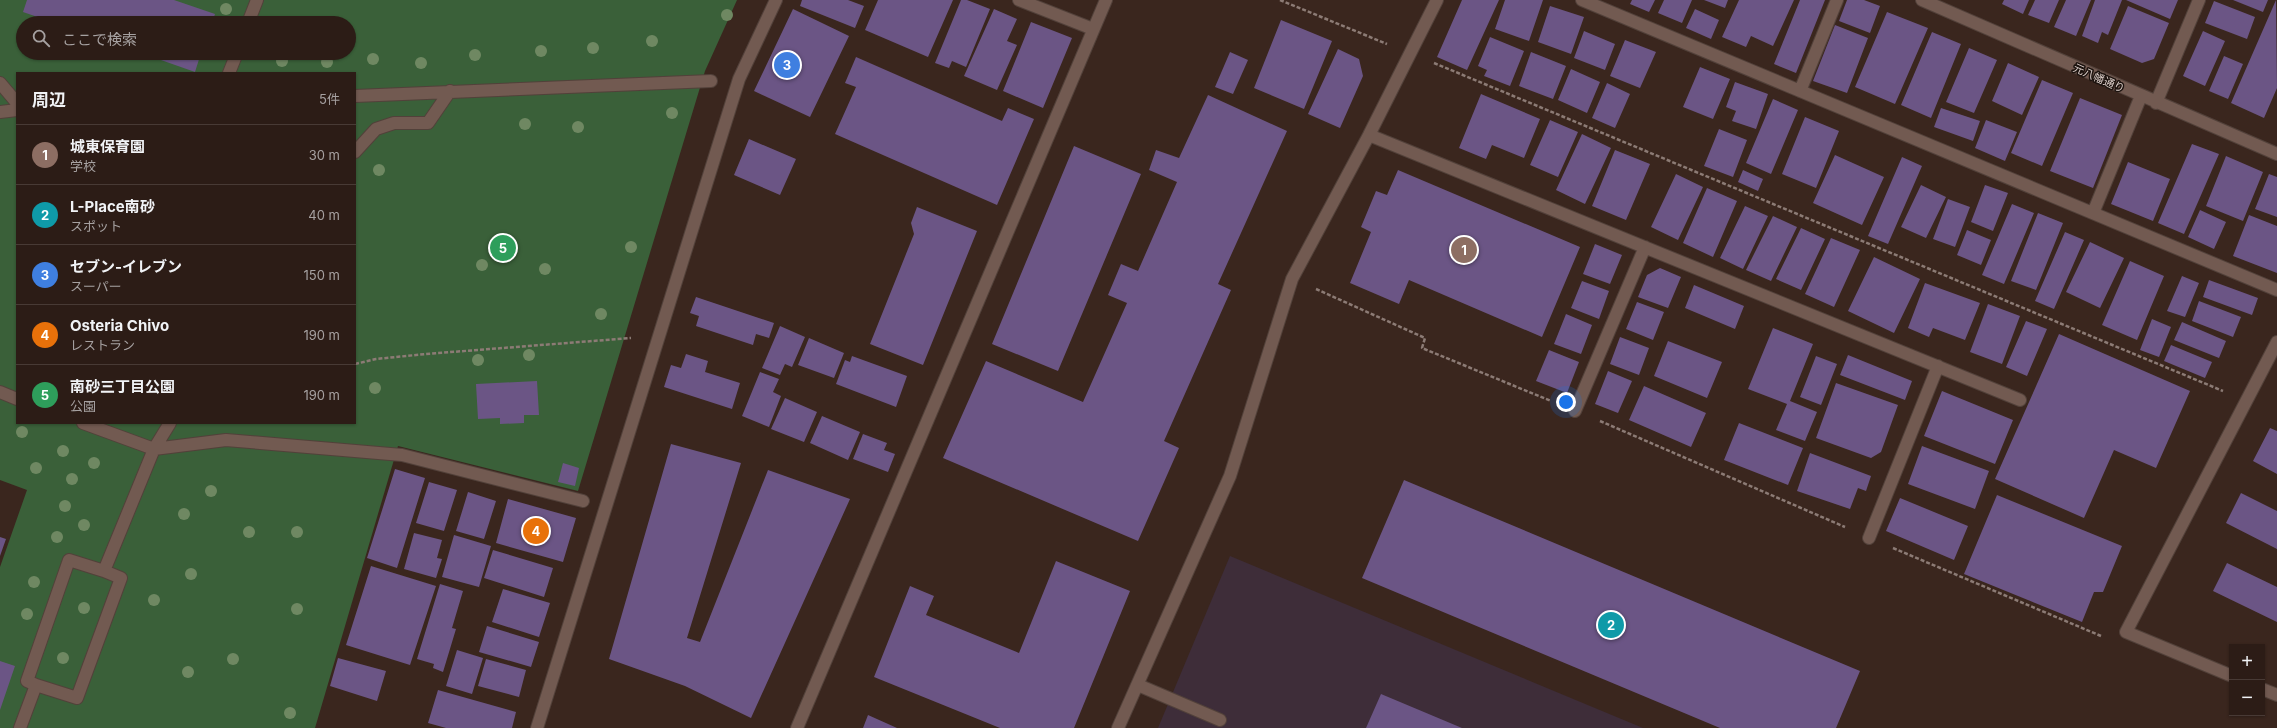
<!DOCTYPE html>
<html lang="ja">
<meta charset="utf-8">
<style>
:root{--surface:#2c1c16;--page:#34251f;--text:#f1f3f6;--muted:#a6a1a1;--line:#483a35;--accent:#2563eb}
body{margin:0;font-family:Inter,"Noto Sans JP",sans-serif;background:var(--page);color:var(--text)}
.controls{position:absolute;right:12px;bottom:12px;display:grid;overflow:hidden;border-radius:0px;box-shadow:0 1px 3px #0004}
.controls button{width:36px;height:36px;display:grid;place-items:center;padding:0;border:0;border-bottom:1px solid var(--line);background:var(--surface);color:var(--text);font:20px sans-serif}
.you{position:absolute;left:1566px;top:402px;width:14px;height:14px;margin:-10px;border:3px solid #fff;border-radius:50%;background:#1a73e8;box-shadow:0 0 0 6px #1a73e833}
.badge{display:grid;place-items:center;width:26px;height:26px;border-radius:50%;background:var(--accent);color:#fff;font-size:13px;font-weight:700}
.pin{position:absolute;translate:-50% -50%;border:2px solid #fff;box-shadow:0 1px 4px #0006}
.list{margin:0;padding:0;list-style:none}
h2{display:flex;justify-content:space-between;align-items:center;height:52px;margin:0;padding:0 16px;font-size:17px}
h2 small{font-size:13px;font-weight:400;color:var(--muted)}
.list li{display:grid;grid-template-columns:26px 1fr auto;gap:12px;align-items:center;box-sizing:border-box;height:60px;padding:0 16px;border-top:1px solid var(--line)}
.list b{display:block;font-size:15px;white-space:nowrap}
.list p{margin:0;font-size:13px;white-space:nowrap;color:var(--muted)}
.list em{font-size:13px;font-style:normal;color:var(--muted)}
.icon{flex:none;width:22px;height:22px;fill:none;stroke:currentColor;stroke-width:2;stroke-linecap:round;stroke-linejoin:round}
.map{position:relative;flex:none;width:2277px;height:728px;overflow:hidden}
.search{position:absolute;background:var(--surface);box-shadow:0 1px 3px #0004;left:16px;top:16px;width:340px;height:44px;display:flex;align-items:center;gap:10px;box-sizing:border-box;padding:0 14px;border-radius:22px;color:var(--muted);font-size:15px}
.panel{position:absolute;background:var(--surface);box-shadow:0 1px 3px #0004;left:16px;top:72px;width:340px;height:352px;border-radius:0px}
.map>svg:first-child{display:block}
.commercial{fill:#3e2d39}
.green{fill:#3a6039;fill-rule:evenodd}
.building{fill:#6b5585}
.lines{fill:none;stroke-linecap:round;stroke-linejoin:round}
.minor-casing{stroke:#52413a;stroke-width:14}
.path{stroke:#8c7b75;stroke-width:2.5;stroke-dasharray:4 2;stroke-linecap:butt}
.minor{stroke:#725a51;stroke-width:12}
.tree{fill:#6f8862}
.labels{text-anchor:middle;stroke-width:3;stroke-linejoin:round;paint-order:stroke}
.street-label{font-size:11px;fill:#ded0cb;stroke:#1b120e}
</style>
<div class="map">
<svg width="2277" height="728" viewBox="0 0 2277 728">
<rect width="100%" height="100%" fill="#3a261e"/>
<path class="commercial" d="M1230,556l413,172h-485z"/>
<path class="green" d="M0,0h737l-32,71 -127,420 -180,-45 -83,282h-315v-161l27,-77 -27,-10zM23,23h326v30h-326zM17,73h338v350h-338z"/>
<path class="building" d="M27,0h147l41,14 -3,9h-157l-32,-11z
M802,0h46l16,6 -9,22 -55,-22z
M878,0h75l-25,57 -63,-27z
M961,0h6l23,9 -24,58 -14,-6 -3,7 -14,-5z
M1462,0h37l-32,70 -30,-13z
M1505,0h38l-14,41 -34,-12z
M1632,0h23l-6,12 -19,-8z
M1664,0h28l-10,23 -24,-10z
M1704,0h24l-3,8z
M1739,0h55l-21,46 -22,-10 -5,11 -24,-10z
M1800,0h25l-29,73 -22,-9z
M1847,0h17l16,6 -10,27 -31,-12z
M2004,0h25l-6,14 -21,-10z
M2035,0h24l-10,23 -21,-8z
M2066,0h25l-15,36 -22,-9z
M2095,0h27l-14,35 -6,-3 -4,11 -16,-7z
M2126,0h52l-8,19z
M2233,0h35l-5,12z
M2276,0l1,88 -13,30 -33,-15z
M2214,1l41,16 -8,22 -42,-16z
M1550,6l34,11 -13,37 -33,-12z
M2128,6l41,17 -15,36 -12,4 -32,-14z
M793,9l56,27 -39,81 -56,-26z
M994,9l23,10 -10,22 10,4 -20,45 -33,-14z
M1695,9l24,11 -8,19 -25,-11z
M1887,12l41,16 -33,76 -40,-17z
M1281,20l51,21 -28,68 -50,-21z
M1031,22l41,16 -29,70 -40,-17z
M1835,25l33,13 -21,55 -34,-12z
M1584,31l31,13 -10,26 -31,-12z
M2203,31l22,10 -20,45 -22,-10z
M1932,32l29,12 -30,74 -30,-13z
M1490,37l34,14 -14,35 -26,-10 3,-6 -9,-4z
M1625,40l31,12 -16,36 -30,-12z
M1969,48l28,12 -23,53 -28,-11z
M1338,49l21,10 4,17 -23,52 -32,-14z
M1230,52l18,8 -15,34 -18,-7z
M1531,52l35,14 -13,33 -34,-13z
M141,53h60l-6,19z
M2224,56l19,8 -15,35 -19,-8z
M856,57l146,64 6,-13 26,11 -37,86 -162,-71 21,-47 -11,-4z
M2008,63l31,14 -17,38 -30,-14z
M1700,67l30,12 -17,40 -30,-12z
M1571,69l29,13 -13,31 -29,-13z
M2042,80l31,13 -31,73 -31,-13z
M1735,82l33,12 -12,35 -24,-8 4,-10 -10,-4z
M1607,83l23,11 -15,34 -23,-10z
M1481,94l59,25 -16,39 -32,-13 -6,14 -27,-11z
M1208,95l79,36 -69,153 13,6 -67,151 15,7 -41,93 -195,-83 43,-97 97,41 44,-99 -19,-8 13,-31 17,7 39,-89 -28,-12 7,-20 23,8z
M2080,98l42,17 -29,73 -43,-17z
M1773,99l25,11 -27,64 -25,-11z
M1941,108l39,13 -7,20 -39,-14z
M1805,117l34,14 -23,57 -34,-14z
M1550,120l28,12 -20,45 -28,-12z
M1986,120l31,12 -12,29 -30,-13z
M1719,129l28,11 -14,37 -29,-11z
M1582,134l29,14 -26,56 -29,-14z
M749,139l47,20 -16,36 -46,-20z
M2192,144l27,10 -35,80 -26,-11z
M1074,146l67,28 -83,197 -66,-27z
M1615,150l35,14 -24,56 -34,-14z
M1835,155l49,22 -22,48 -49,-22z
M2226,156l37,16 -20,49 -37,-15z
M1902,157l20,9 -34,78 -20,-8z
M2128,162l42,17 -17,42 -42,-17z
M1398,170l182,77 -38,90 -133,-57 -10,24 -49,-21 21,-51 -10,-5 15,-36 11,4z
M1743,170l20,9 -5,12 -20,-9z
M1676,174l27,13 -25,53 -27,-13z
M2269,174l8,3v40l-22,-8z
M1921,185l25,12 -20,41 -25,-11z
M1985,185l23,8 -15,38 -22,-9z
M1707,188l30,13 -24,56 -30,-14z
M1948,199l22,8 -15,40 -22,-8z
M2012,204l22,9 -30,71 -22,-9z
M1745,206l23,10 -25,53 -23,-11z
M917,207l60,24 -54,134 -53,-21 44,-110 -3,-11z
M2200,210l26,12 -12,27 -26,-12z
M2038,213l25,10 -27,67 -25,-9z
M2249,215l28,11v47l-44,-17z
M1773,216l24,11 -26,54 -25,-11z
M1801,228l24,11 -24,51 -25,-11z
M1967,230l24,10 -10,25 -24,-10z
M2065,232l19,8 -30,69 -19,-8z
M1831,238l29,12 -26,57 -29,-13z
M2090,242l34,16 -24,50 -34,-16z
M1595,244l27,11 -12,29 -27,-10z
M1874,257l46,22 -26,54 -46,-22z
M2130,261l34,15 -27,64 -35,-15z
M1660,268l21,9 -13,31 -30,-11 9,-22z
M2182,276l17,7 -14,34 -18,-6z
M2209,280l49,18 -6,17 -49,-18z
M1582,281l27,10 -10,28 -28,-11z
M1925,283l55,20 -15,37 -32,-12 -4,9 -21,-9z
M1694,285l50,21 -9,23 -50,-21z
M696,297l78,26 -5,15 -13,-4 -3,11 -57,-19 3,-10 -9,-3z
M2199,301l42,16 -8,20 -41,-16z
M1637,302l27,10 -11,28 -27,-11z
M1988,304l32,12 -18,48 -32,-12z
M1566,314l26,11 -11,29 -27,-10z
M2152,319l19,8 -12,30 -19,-7z
M2026,321l21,8 -20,47 -21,-9z
M2182,322l44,19 -7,17 -45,-18z
M780,326l25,11 -13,30 -7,-3 -5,11 -18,-7z
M1773,328l40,16 -23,57 27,11 -12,29 -29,-11 11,-26 -39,-15z
M2059,334l131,57 -34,77 -42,-18 -30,68 -89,-39z
M1620,337l29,11 -10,27 -29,-11z
M809,338l35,15 -10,25 -36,-13z
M1668,341l54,21 -15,36 -53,-22z
M2171,345l41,17 -7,16 -41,-17z
M1549,350l30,12 -12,31 -31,-12z
M686,354l22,7 -3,11 35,11 -8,26 -68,-22 7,-22 10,3z
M1848,355l64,26 -7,19 -65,-25z
M852,356l55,20 -11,31 -60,-23 9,-24 5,2z
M1816,356l21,8 -16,41 -21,-8z
M1608,371l24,10 -14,32 -23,-9z
M760,372l19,7 -6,13 8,4 -12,31 -27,-11z
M537,381l2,34h-15v8l-24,1v-6l-22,1 -2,-35z
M1836,383l62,22 -17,47 -10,6 -55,-20z
M1644,386l62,27 -15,34 -62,-27z
M1942,391l71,29 -18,44 -71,-28z
M785,398l32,14 -13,30 -33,-13z
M822,416l38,16 -12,28 -38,-17z
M1739,423l64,25 -15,37 -64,-25z
M2270,428l7,3v43l-24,-13z
M863,434l24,9 -3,7 11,4 -7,18 -35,-13z
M671,444l70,19 -54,175 13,4 68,-172 82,29 -99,219 -66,-32 -76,-27z
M1922,446l67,25 -14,38 -67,-25z
M1810,453l61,23 -5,15 -8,-3 -8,21 -53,-18z
M563,463l16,5 -4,18 -17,-4z
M395,469l30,9 -28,90 -30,-10z
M1404,480l456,191 -24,57h-116l-358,-150z
M429,482l28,8 -13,41 -28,-8z
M468,492l28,9 -12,38 -28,-8z
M2241,493l36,18v38l-51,-26z
M1997,495l125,51 -19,46h-9l-12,30 -118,-48z
M1900,498l68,28 -14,34 -68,-29z
M508,499l68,19 -13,44 -67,-19z
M414,533l28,7 -5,18 5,1 -6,19 -32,-9z
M454,535l37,11 -12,41 -37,-10z
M0,537l6,2 -6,17z
M493,550l60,18 -9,29 -60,-19z
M1056,561l74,30 -56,137h-74l-126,-51 36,-91 24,10 -8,19 93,38z
M2227,563l50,24v35l-64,-31z
M371,566l65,20 -26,79 -64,-20z
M440,584l23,7 -11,37 4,1 -13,43 -10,-4 1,-4 -17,-5z
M503,589l47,14 -11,34 -47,-15z
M487,626l52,16 -8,25 -52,-15z
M457,650l26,8 -11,36 -26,-8z
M338,658l48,13 -9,30 -47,-15z
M486,659l40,11 -7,27 -41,-11z
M0,661l15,5 -15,44z
M438,690l78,22 -4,16h-66l-18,-5z
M1381,694l81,34h-96z
M868,715l29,13h-34z"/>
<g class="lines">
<defs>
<path id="minor" d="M1019,0l74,29
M1582,0l695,290
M1922,0l355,154
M248,23l9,-23
M229,73l8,-20
M0,83l17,20
M1800,91l37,-91
M355,96l356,-15
M2156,103l43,-103
M0,112l17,-2
M1369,135l651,265
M355,152l21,-23 18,-6h34l22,-32
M2093,213l48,-117
M0,392l17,7
M1575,411l70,-164
M83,423l71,26 72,-9 176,15 181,46
M1869,538l69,-172
M2232,676l-106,-44 151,-290
M36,685l41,13 44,-120 -17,-7
M1138,685l82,35
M2262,689l15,6
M20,728l16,-43 -9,-4 42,-121 35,11 50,-122 16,-26
M537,728l202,-649 37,-79
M797,728l309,-728
M1118,728l112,-252 62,-197 77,-144 68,-135"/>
</defs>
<use href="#minor" class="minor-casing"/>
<path class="path" d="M1280,0l107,44
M1434,63l789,328
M1316,289l109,49 -3,10 129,53
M355,364l21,-5 50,-5 205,-16
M1600,421l245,106
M1893,548l208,88"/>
<use href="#minor" class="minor"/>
</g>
<g class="tree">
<circle cx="226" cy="9" r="6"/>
<circle cx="727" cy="15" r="6"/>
<circle cx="652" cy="41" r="6"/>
<circle cx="593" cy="48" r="6"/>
<circle cx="541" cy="51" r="6"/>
<circle cx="475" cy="55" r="6"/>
<circle cx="373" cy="59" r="6"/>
<circle cx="282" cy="61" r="6"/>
<circle cx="327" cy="62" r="6"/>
<circle cx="421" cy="63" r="6"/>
<circle cx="672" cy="113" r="6"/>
<circle cx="525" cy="124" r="6"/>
<circle cx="578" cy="127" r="6"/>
<circle cx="379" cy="170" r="6"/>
<circle cx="631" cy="247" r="6"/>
<circle cx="482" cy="265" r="6"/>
<circle cx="545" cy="269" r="6"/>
<circle cx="601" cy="314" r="6"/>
<circle cx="529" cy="355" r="6"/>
<circle cx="478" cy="360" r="6"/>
<circle cx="375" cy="388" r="6"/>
<circle cx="22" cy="432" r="6"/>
<circle cx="63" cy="451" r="6"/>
<circle cx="94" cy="463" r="6"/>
<circle cx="36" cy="468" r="6"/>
<circle cx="72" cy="479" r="6"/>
<circle cx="211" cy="491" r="6"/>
<circle cx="65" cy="506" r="6"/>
<circle cx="184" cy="514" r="6"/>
<circle cx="84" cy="525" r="6"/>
<circle cx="249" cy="532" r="6"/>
<circle cx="297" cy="532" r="6"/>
<circle cx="57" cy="537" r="6"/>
<circle cx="191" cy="574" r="6"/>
<circle cx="34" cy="582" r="6"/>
<circle cx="154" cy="600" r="6"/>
<circle cx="84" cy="608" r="6"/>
<circle cx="297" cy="609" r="6"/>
<circle cx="27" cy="614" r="6"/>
<circle cx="63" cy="658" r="6"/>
<circle cx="233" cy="659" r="6"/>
<circle cx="188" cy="672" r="6"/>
<circle cx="290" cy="713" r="6"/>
</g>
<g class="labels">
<g class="street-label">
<text transform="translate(2099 78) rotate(24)" y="4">元八幡通り</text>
</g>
</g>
</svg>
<div class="controls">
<button>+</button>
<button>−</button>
</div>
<div class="you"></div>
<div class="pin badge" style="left:1464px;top:250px;background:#8d6e63">1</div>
<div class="pin badge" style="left:1611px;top:625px;background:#0f9aa8">2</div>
<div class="pin badge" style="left:787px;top:65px;background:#3f7fe0">3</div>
<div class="pin badge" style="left:536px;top:531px;background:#e8710a">4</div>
<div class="pin badge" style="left:503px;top:248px;background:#2e9e5b">5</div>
<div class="search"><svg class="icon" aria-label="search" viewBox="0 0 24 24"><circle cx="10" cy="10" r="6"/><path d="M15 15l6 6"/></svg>ここで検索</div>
<section class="panel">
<h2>周辺<small>5件</small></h2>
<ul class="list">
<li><span class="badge" style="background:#8d6e63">1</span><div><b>城東保育園</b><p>学校</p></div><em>30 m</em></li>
<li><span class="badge" style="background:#0f9aa8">2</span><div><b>L-Place南砂</b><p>スポット</p></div><em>40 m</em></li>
<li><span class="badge" style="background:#3f7fe0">3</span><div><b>セブン-イレブン</b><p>スーパー</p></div><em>150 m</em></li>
<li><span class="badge" style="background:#e8710a">4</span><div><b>Osteria Chivo</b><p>レストラン</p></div><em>190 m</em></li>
<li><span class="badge" style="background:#2e9e5b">5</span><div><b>南砂三丁目公園</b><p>公園</p></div><em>190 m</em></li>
</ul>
</section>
</div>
